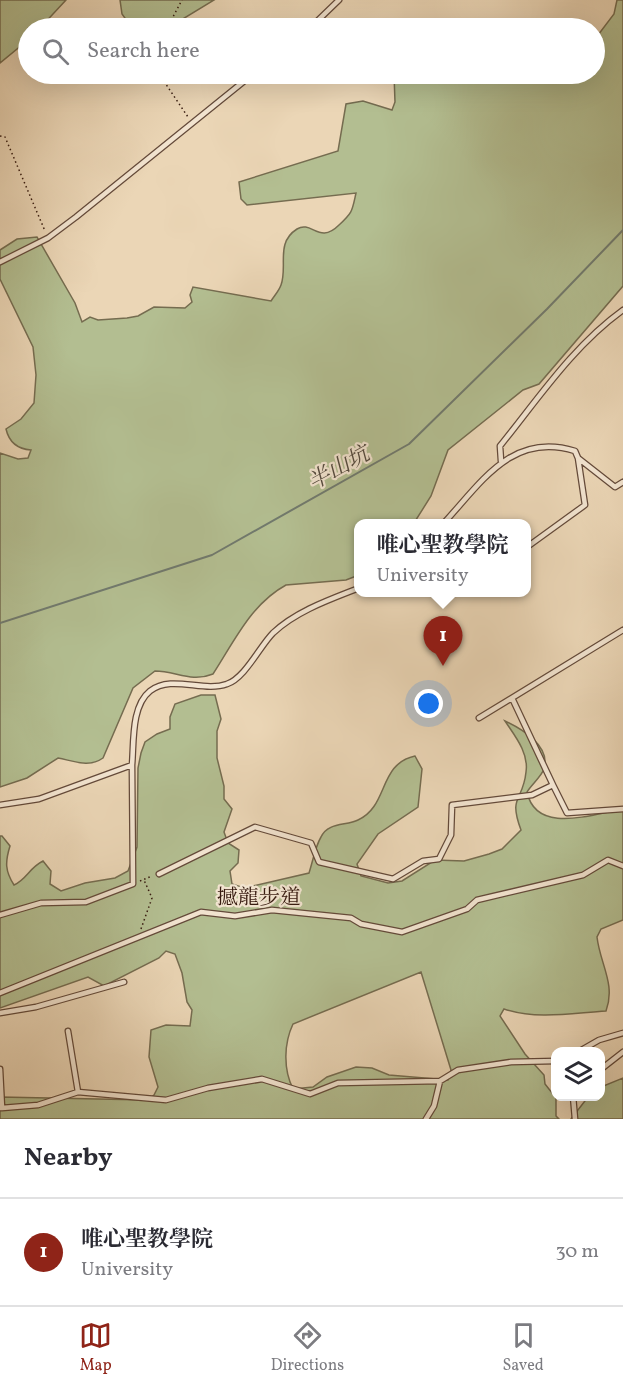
<!DOCTYPE html>
<meta charset="utf-8">
<style>
:root{--surface:#fff;--page:#f2f2f3;--text:#2b2b33;--muted:#7c7c81;--line:#e1e1e2;--accent:#8f2418}
body{margin:0;font-family:Vollkorn,"Noto Serif TC",serif;background:var(--page);color:var(--text)}
.controls{position:absolute;right:18px;bottom:18px;display:grid;overflow:hidden;border-radius:12px;box-shadow:0 6px 24px #0002}
.controls button{width:54px;height:54px;display:grid;place-items:center;padding:0;border:0;border-bottom:2px solid var(--line);background:var(--surface);color:var(--text);font:30px sans-serif}
.you{position:absolute;left:429px;top:704px;width:21px;height:21px;margin:-15px;border:4px solid #fff;border-radius:50%;background:#1a73e8;box-shadow:0 0 0 9px #1a73e833}
.badge{display:grid;place-items:center;width:39px;height:39px;border-radius:50%;background:var(--accent);color:#fff;font-size:20px;font-weight:700}
.pin{position:absolute;translate:-50% -50px;filter:drop-shadow(0 2px 3px #0008)}
.pin::after{content:'';position:absolute;top:32px;width:21px;height:18px;background:inherit;clip-path:polygon(0 0,100% 0,50% 100%)}
.popup{position:absolute;left:354px;top:519px;width:177px;height:78px;box-sizing:border-box;display:grid;place-content:center;border-radius:12px;background:var(--surface);filter:drop-shadow(0 2px 4px #0005);font-size:20px;white-space:nowrap;color:var(--muted)}
.popup b{font-size:22px;color:var(--text)}
.popup::after{content:'';position:absolute;left:50%;top:100%;margin-left:-12px;border:12px solid transparent;border-top-color:var(--surface)}
.list{margin:0;padding:0;list-style:none}
h2{display:flex;justify-content:space-between;align-items:center;height:78px;margin:0;padding:0 24px;font-size:26px}
h2 small{font-size:20px;font-weight:400;color:var(--muted)}
.list li{display:grid;grid-template-columns:39px 1fr auto;gap:18px;align-items:center;box-sizing:border-box;height:108px;padding:0 24px;border-top:2px solid var(--line)}
.list b{display:block;font-size:22px;white-space:nowrap}
.list p{margin:0;font-size:20px;white-space:nowrap;color:var(--muted)}
.list em{font-size:20px;font-style:normal;color:var(--muted)}
.icon{flex:none;width:33px;height:33px;fill:none;stroke:currentColor;stroke-width:2;stroke-linecap:round;stroke-linejoin:round}
.map{position:relative;flex:none;width:623px;height:1119px;overflow:hidden}
.search{position:absolute;background:var(--surface);box-shadow:0 6px 24px #0002;left:18px;right:18px;top:18px;height:66px;display:flex;align-items:center;gap:15px;box-sizing:border-box;padding:0 21px;border-radius:33px;color:var(--muted);font-size:22px}
.sheet{height:186px;background:var(--surface)}
nav{display:flex;justify-content:space-around;align-items:center;box-sizing:border-box;height:84px;border-top:2px solid var(--line);background:var(--surface);font-size:16px;color:var(--muted)}
nav a{display:grid;justify-items:center;gap:3px}
nav .on{color:var(--accent)}
.map>svg:first-child{display:block}
.green{fill:#b3be91;stroke:#756c50;stroke-width:1.5;fill-rule:evenodd}
.lines{fill:none;stroke-linecap:round;stroke-linejoin:round}
.stream{stroke:#717a6e;stroke-width:2}
.service-casing{stroke:#644a3a;stroke-width:7}
.path{stroke:#371b10;stroke-width:1.5;stroke-dasharray:1.5 3;stroke-linecap:butt}
.service{stroke:#f2e4d0;stroke-width:4.5}
.labels{text-anchor:middle;stroke-width:4.5;stroke-linejoin:round;paint-order:stroke}
.street-label{font-size:21px;fill:#371b10;stroke:#f2e4d0}
.water-label{font-size:22px;font-style:italic;fill:#544a3f;stroke:#f2e4d0}
</style>
<div class="map">
<svg width="623" height="1119" viewBox="0 0 623 1119">
<rect width="100%" height="100%" fill="#ebd6b6"/>
<filter id="stains"><feTurbulence type="fractalNoise" baseFrequency=".00333" numOctaves="4"/><feColorMatrix values="0 0 0 0 .2 0 0 0 0 .09 0 0 0 0 .02 0 0 0 .5 -.17"/></filter>
<radialGradient id="worn" r=".72"><stop offset=".6" stop-color="#630" stop-opacity="0"/><stop offset="1" stop-color="#630" stop-opacity=".3"/></radialGradient>
<path class="green" d="M0,0h66l-26,28h-12v12l-28,23z
M120,0h94l-46,28h-36l-10,-14z
M617,0h6v286l-84,98 -16,6 -75,60 -17,46 -17,27 -55,1v51l-13,5 -60,5c-35,19 -52,57 -73,89 -22,9 -37,-3 -58,-3l-22,17 -30,70c-14,10 -29,3 -45,0l-31,20 -27,9v-334l18,6 10,-1 3,-8c-14,-1 -22,-8 -25,-21l15,-10 13,-16 2,-28 -3,-28 -33,-68v-29l17,-11 20,-2 38,66 7,19 8,-5 8,3 29,-2 11,-2 16,-9 31,1 7,-6 -2,-7 3,-8 78,14c3,-5 8,-10 10,-16 7,-19 -6,-42 16,-56 15,-9 22,16 42,-4 14,-13 13,-14 17,-32l-109,12 -6,-6 -2,-17 99,-31 8,-47 17,-3 29,9 3,-8 -1,-28h200l1,-35 19,-25z
M201,695h14l6,24 -4,12v27l7,28v13l8,10 -8,23 4,11 11,7 -1,13 -8,8 2,13 12,4 65,-15c4,-12 6,-26 12,-36 7,-15 25,-11 37,-17 31,-14 20,-56 57,-64l7,13 -4,38 -40,27 -21,30 4,12 27,7 14,-2 33,-21 29,1 25,-7 13,-5 19,-19c-13,-35 2,-28 5,-58 3,-19 -11,-36 -21,-51 17,8 46,25 39,48 -3,8 -13,16 -17,23 9,43 65,22 96,17v111l-22,9 -4,8c3,27 19,47 9,74 -34,2 -68,9 -102,-2l-4,7 25,38 19,21 1,9 11,14v18l3,3h-559v-22l147,3 7,-5 4,-8 -9,-30 2,-27 15,-5 24,1 2,-16 -5,-8 -5,-29 -7,-19 -9,-3 -7,7 -55,28 -16,-9 -88,31v-172h2l8,10c-5,16 -5,25 4,39 13,-6 15,-17 29,-24l8,10 -1,13 11,7 24,-8 30,-5 13,-7 9,-24 1,-79 3,-15 4,-11 12,-8 13,-5v-12l5,-13zM421,972l30,98 -3,10 -59,-5 -17,-7 -16,-1 -29,10 -14,10 -20,2c-10,-20 -9,-46 0,-65z
M623,1078v41h-52l17,-22 12,-1 1,-9z"/>
<g class="lines">
<path class="stream" d="M0,623l212,-68 197,-111 138,-135 76,-79"/>
<defs>
<path id="service" d="M310,28l29,-28
M0,262l48,-24 28,-21 177,-143
M501,461l-1,-15c38,-47 73,-100 123,-136
M443,524c38,-41 69,-93 132,-73l3,7 37,29 8,-5
M527,547l58,-42 -7,-47
M479,718l144,-88
M553,785l14,28 56,-4
M0,805l39,-6 93,-34c2,-22 -1,-59 18,-74 22,-17 53,2 77,-7 18,-6 33,-38 46,-51 23,-22 58,-34 86,-45
M159,874l96,-47 56,16 8,19 74,17 30,-18 16,-2 12,-24 1,-30 80,-10 21,-10 -41,-87
M0,915l41,-12 45,-1 47,-18 -1,-119
M0,993l201,-81 34,4 37,-6 79,8 10,6 41,8 65,-23 10,-9 106,-25 25,-15 15,6
M0,1013l36,-6 88,-25
M68,1031l10,61
M578,1052l21,-12 24,-7
M0,1069l2,39h-2
M600,1070l23,-18
M573,1096l2,23
M2,1108l36,-3 40,-13 88,8 42,-12 54,-9 48,15 28,-11 102,-2 18,-11 53,-8 45,-1
M426,1119l8,-13 6,-25"/>
</defs>
<use href="#service" class="service-casing"/>
<path class="path" d="M167,28l15,-28
M159,74l29,43
M0,136l5,1 40,94
M140,881l12,-5
M141,929l11,-31 -8,-18"/>
<use href="#service" class="service"/>
</g>
<g class="labels">
<g class="street-label">
<text x="259" y="904">撼龍步道</text>
</g>
<g class="water-label">
<text transform="translate(338 467) rotate(-29)" y="8">半山坑</text>
</g>
</g>
<rect width="100%" height="100%" filter="url(#stains)"/>
<rect width="100%" height="100%" fill="url(#worn)"/>
</svg>
<div class="controls">
<button><svg class="icon" aria-label="layers" viewBox="0 0 24 24"><path d="M12 4l9 5-9 5-9-5zM3 14l9 5 9-5"/></svg></button>
</div>
<div class="you"></div>
<div class="pin badge" style="left:443px;top:666px">1</div>
<div class="popup"><b>唯心聖教學院</b>University</div>
<div class="search"><svg class="icon" aria-label="search" viewBox="0 0 24 24"><circle cx="10" cy="10" r="6"/><path d="M15 15l6 6"/></svg>Search here</div>
</div>
<section class="sheet">
<h2>Nearby<small></small></h2>
<ul class="list">
<li><span class="badge">1</span><div><b>唯心聖教學院</b><p>University</p></div><em>30 m</em></li>
</ul>
</section>
<nav>
<a class="on"><svg class="icon" aria-label="map" viewBox="0 0 24 24"><path d="M3 6l6-2 6 2 6-2v14l-6 2-6-2-6 2zM9 4v14M15 6v14"/></svg>Map</a>
<a><svg class="icon" aria-label="directions" viewBox="0 0 24 24"><path d="M12 3l9 9-9 9-9-9zM9 14v-3h6M13 9l2 2-2 2"/></svg>Directions</a>
<a><svg class="icon" aria-label="saved" viewBox="0 0 24 24"><path d="M7 4h10v16l-5-4-5 4z"/></svg>Saved</a>
</nav>
